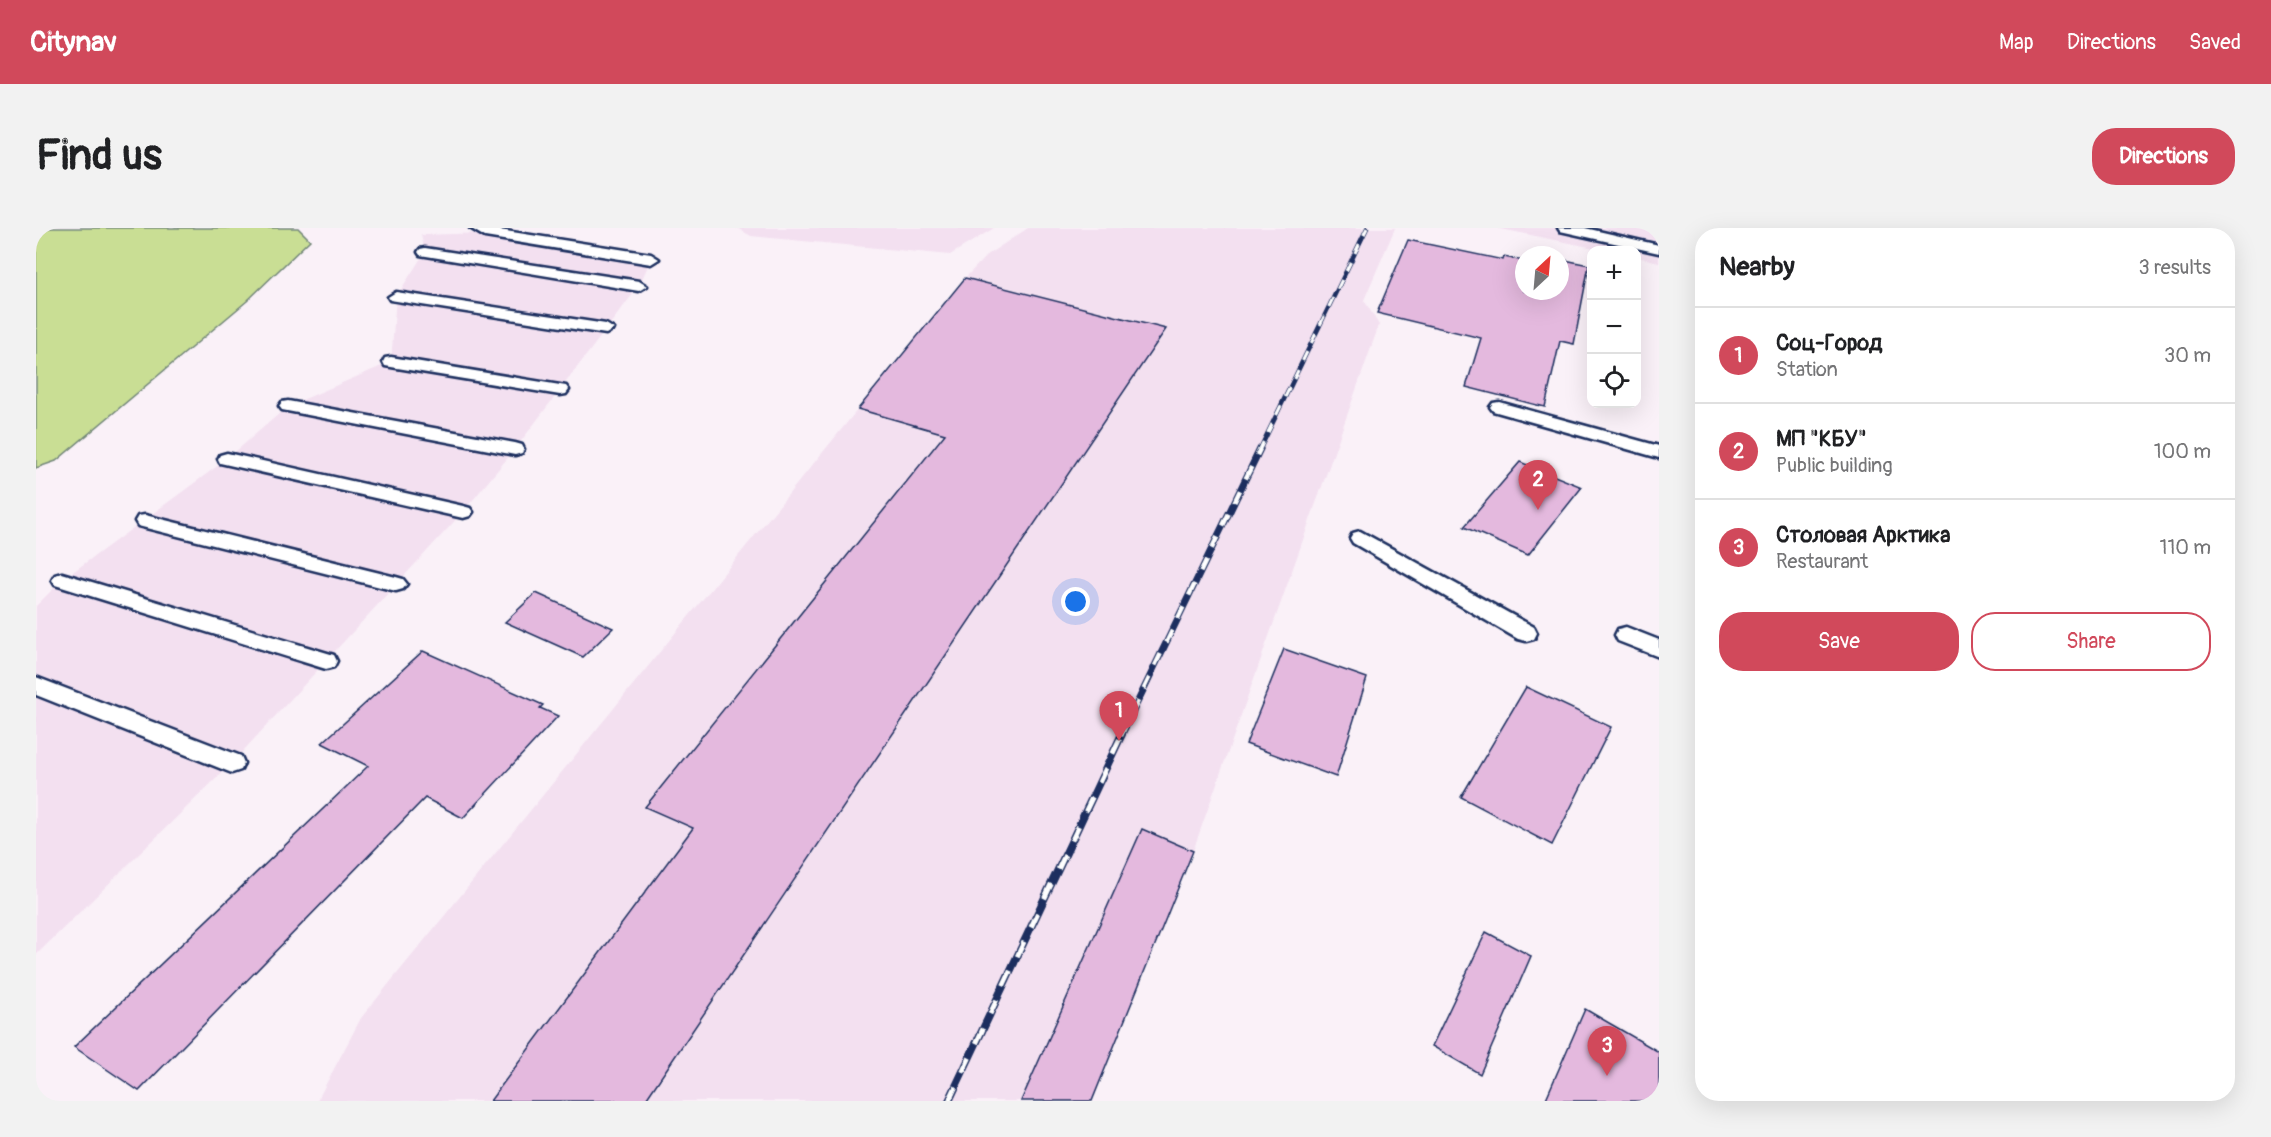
<!DOCTYPE html>
<meta charset="utf-8">
<style>
:root{--surface:#fff;--page:#f2f2f2;--text:#202124;--muted:#757577;--line:#e0e0e0;--accent:#d1495b}
body{margin:0;font-family:Pangolin,sans-serif;background:var(--page);color:var(--text)}
.controls{position:absolute;right:18px;top:18px;display:grid;overflow:hidden;border-radius:12px;box-shadow:0 6px 24px #0002}
.controls button{width:54px;height:54px;display:grid;place-items:center;padding:0;border:0;border-bottom:2px solid var(--line);background:var(--surface);color:var(--text);font:30px sans-serif}
.compass{position:absolute;left:1479px;top:18px;width:54px;height:54px;border-radius:50%;background:var(--surface);box-shadow:0 6px 24px #0002;rotate:26deg}
.you{position:absolute;left:1040px;top:374px;width:21px;height:21px;margin:-15px;border:4px solid #fff;border-radius:50%;background:#1a73e8;box-shadow:0 0 0 9px #1a73e833}
.badge{display:grid;place-items:center;width:39px;height:39px;border-radius:50%;background:var(--accent);color:#fff;font-size:20px;font-weight:700}
.pin{position:absolute;translate:-50% -50px;filter:drop-shadow(0 2px 3px #0008)}
.pin::after{content:'';position:absolute;top:32px;width:21px;height:18px;background:inherit;clip-path:polygon(0 0,100% 0,50% 100%)}
.list{margin:0;padding:0;list-style:none}
h2{display:flex;justify-content:space-between;align-items:center;height:78px;margin:0;padding:0 24px;font-size:26px}
h2 small{font-size:20px;font-weight:400;color:var(--muted)}
.list li{display:grid;grid-template-columns:39px 1fr auto;gap:18px;align-items:center;box-sizing:border-box;height:96px;padding:0 24px;border-top:2px solid var(--line)}
.list b{display:block;font-size:22px;white-space:nowrap}
.list p{margin:0;font-size:20px;white-space:nowrap;color:var(--muted)}
.list em{font-size:20px;font-style:normal;color:var(--muted)}
.actions{display:flex;gap:12px;padding:18px 24px}
.actions a{flex:1;padding:14px 0;border:2px solid var(--accent);border-radius:24px;text-align:center;font-size:21px;color:var(--accent)}
.actions .main{background:var(--accent);color:#fff}
.icon{flex:none;width:33px;height:33px;fill:none;stroke:currentColor;stroke-width:2;stroke-linecap:round;stroke-linejoin:round}
.map{position:relative;flex:none;width:1623px;height:873px;overflow:hidden;border-radius:24px}
header{display:flex;align-items:center;gap:36px;box-sizing:border-box;height:84px;padding:0 30px;background:var(--accent);color:#fff}
header strong{font-size:28px}
nav{display:flex;gap:33px;margin-inline-start:auto;font-size:21px}
.intro{display:flex;align-items:center;justify-content:space-between;box-sizing:border-box;height:144px;padding:0 36px}
h1{margin:0;font-size:42px}
.button{padding:15px 27px;border-radius:24px;background:var(--accent);color:#fff;font-size:21px;font-weight:700}
main{display:flex;gap:36px;padding:0 36px}
aside{flex:1;background:var(--surface);border-radius:24px;box-shadow:0 6px 24px #0002}
.map>svg:first-child{display:block}
.built{fill:#f3e0f0}
.green{fill:#c9de94;stroke:#728679;stroke-width:1.5}
.building{fill:#e4b9de;stroke:#1b2f5e;stroke-width:1.5}
.lines{fill:none;stroke-linecap:round;stroke-linejoin:round}
.service-casing{stroke:#1b2f5e;stroke-width:5}
.service{fill:#fff;fill-rule:evenodd}
.rail-far2-casing{stroke:#1b2f5e;stroke-width:4.5}
.rail-far1-casing{stroke:#1b2f5e;stroke-width:7}
.rail-casing{stroke:#1b2f5e;stroke-width:8}
.rail-far2{stroke:#fff;stroke-width:3;stroke-dasharray:10;stroke-linecap:butt}
.rail-far1{stroke:#fff;stroke-width:4.5;stroke-dasharray:13;stroke-linecap:butt}
.rail{stroke:#fff;stroke-width:5;stroke-dasharray:16;stroke-linecap:butt}
</style>
<header>
<strong>Citynav</strong>
<nav><a>Map</a><a>Directions</a><a>Saved</a></nav>
</header>
<div class="intro"><h1>Find us</h1><a class="button">Directions</a></div>
<main>
<div class="map">
<svg width="1623" height="873" viewBox="0 0 1623 873">
<rect width="100%" height="100%" fill="#faf1f8"/>
<filter id="ink" filterUnits="userSpaceOnUse"><feTurbulence type="fractalNoise" baseFrequency=".0167" numOctaves="2"/><feDisplacementMap in="SourceGraphic" scale="12" xChannelSelector="R" yChannelSelector="G"/><feConvolveMatrix kernelMatrix="1 2 1 2 8 2 1 2 1" color-interpolation-filters="sRGB"/></filter>
<g filter="url(#ink)">
<path class="built" d="M701,0h257l-44,27 -199,-19z
M992,0h367l-31,72 15,25 -186,526 -101,250h-775l44,-83 604,-740 22,-23z
M1460,0h163v34l-22,-5 -1,-7h-32z
M449,5l166,26 -12,27 -124,163 -52,63 -231,251 -196,192v-349l26,-26 165,-121 61,-53 103,-44 5,-65 29,-45 -4,-17z"/>
<path class="green" d="M0,0h262l12,12 -63,61 -191,160 -20,7z"/>
<path class="building" d="M1372,12l95,20 1,-3 20,4v30h36v-32l29,6 -15,79 -14,-3 -15,66 -79,-20 15,-49 -104,-25z
M929,50l201,51 -521,772h-155l203,-273 -48,-21 300,-373 -87,-25z
M1484,234l62,25 -54,68 -64,-28z
M500,365l77,35 -30,29 -78,-35z
M1248,421l83,29 -31,99 -90,-33z
M387,423l120,54 -3,3 18,8 -95,102 -38,-20 -286,293 -65,-44 294,-281 -46,-23z
M1490,459l85,40 -59,118 -91,-48z
M1106,601l51,22 -101,250h-71z
M1450,704l45,24 -51,118 -48,-28z
M1549,781l74,43v49h-114z"/>
<g class="lines">
<defs>
<path id="service" d="M434,0h17l164,26 8,5 -8,5 -166,-27z
M1522,0h27l74,17v8l-99,-22z
M389,20l214,33 8,5 -8,5 -219,-36 -2,-3 2,-3z
M360,64l210,32 8,5 -8,5 -216,-34 -2,-3z
M355,129l169,28 6,1 3,4 -3,4 -6,1 -175,-29 -2,-4 2,-4z
M252,173l227,42 7,2 2,4 -2,4 -7,2 -233,-45 -3,-4 3,-4z
M1463,174l160,44v12l-166,-47 -3,-4 3,-4z
M191,225l236,53 7,2 3,4 -3,4 -7,2 -243,-55 -2,-4 2,-4z
M109,287l251,62 7,2 4,5 -4,5 -7,2 -258,-65 -3,-5 3,-5z
M1324,303l174,96 3,6 -3,6 -8,2 -8,-2 -165,-96 -3,-5 3,-5z
M26,345l272,82 3,6 -3,6 -8,2 -271,-84 -3,-5 3,-5z
M1590,399l33,13v17l-41,-16 -3,-6 3,-6z
M0,449l205,79 3,7 -3,7 -9,3 -196,-78z"/>
</defs>
<use href="#service" class="service-casing"/>
<use href="#service" class="service"/>
<defs>
<path id="rail-far2" d="M1223,223l108,-223"/>
<path id="rail-far1" d="M1085,508l139,-287"/>
<path id="rail" d="M913,873l173,-367"/>
</defs>
<use href="#rail-far2" class="rail-far2-casing"/>
<use href="#rail-far1" class="rail-far1-casing"/>
<use href="#rail" class="rail-casing"/>
<use href="#rail-far2" class="rail-far2"/>
<use href="#rail-far1" class="rail-far1"/>
<use href="#rail" class="rail"/>
</g>
</g>
</svg>
<div class="controls">
<button>+</button>
<button>−</button>
<button><svg class="icon" aria-label="locate" viewBox="0 0 24 24"><circle cx="12" cy="12" r="6"/><path d="M12 2v4M12 18v4M2 12h4M18 12h4"/></svg></button>
</div>
<svg class="compass" viewBox="-18 -18 36 36"><path d="M0-13l5 13h-10z" fill="#e53935"/><path d="M0 13l5-13h-10z" fill="#757577"/></svg>
<div class="you"></div>
<div class="pin badge" style="left:1083px;top:513px">1</div>
<div class="pin badge" style="left:1502px;top:282px">2</div>
<div class="pin badge" style="left:1571px;top:848px">3</div>
</div>
<aside>
<h2>Nearby<small>3 results</small></h2>
<ul class="list">
<li><span class="badge">1</span><div><b>Соц-Город</b><p>Station</p></div><em>30 m</em></li>
<li><span class="badge">2</span><div><b>МП &quot;КБУ&quot;</b><p>Public building</p></div><em>100 m</em></li>
<li><span class="badge">3</span><div><b>Столовая Арктика</b><p>Restaurant</p></div><em>110 m</em></li>
</ul>
<div class="actions"><a class="main">Save</a><a>Share</a></div>
</aside>
</main>
